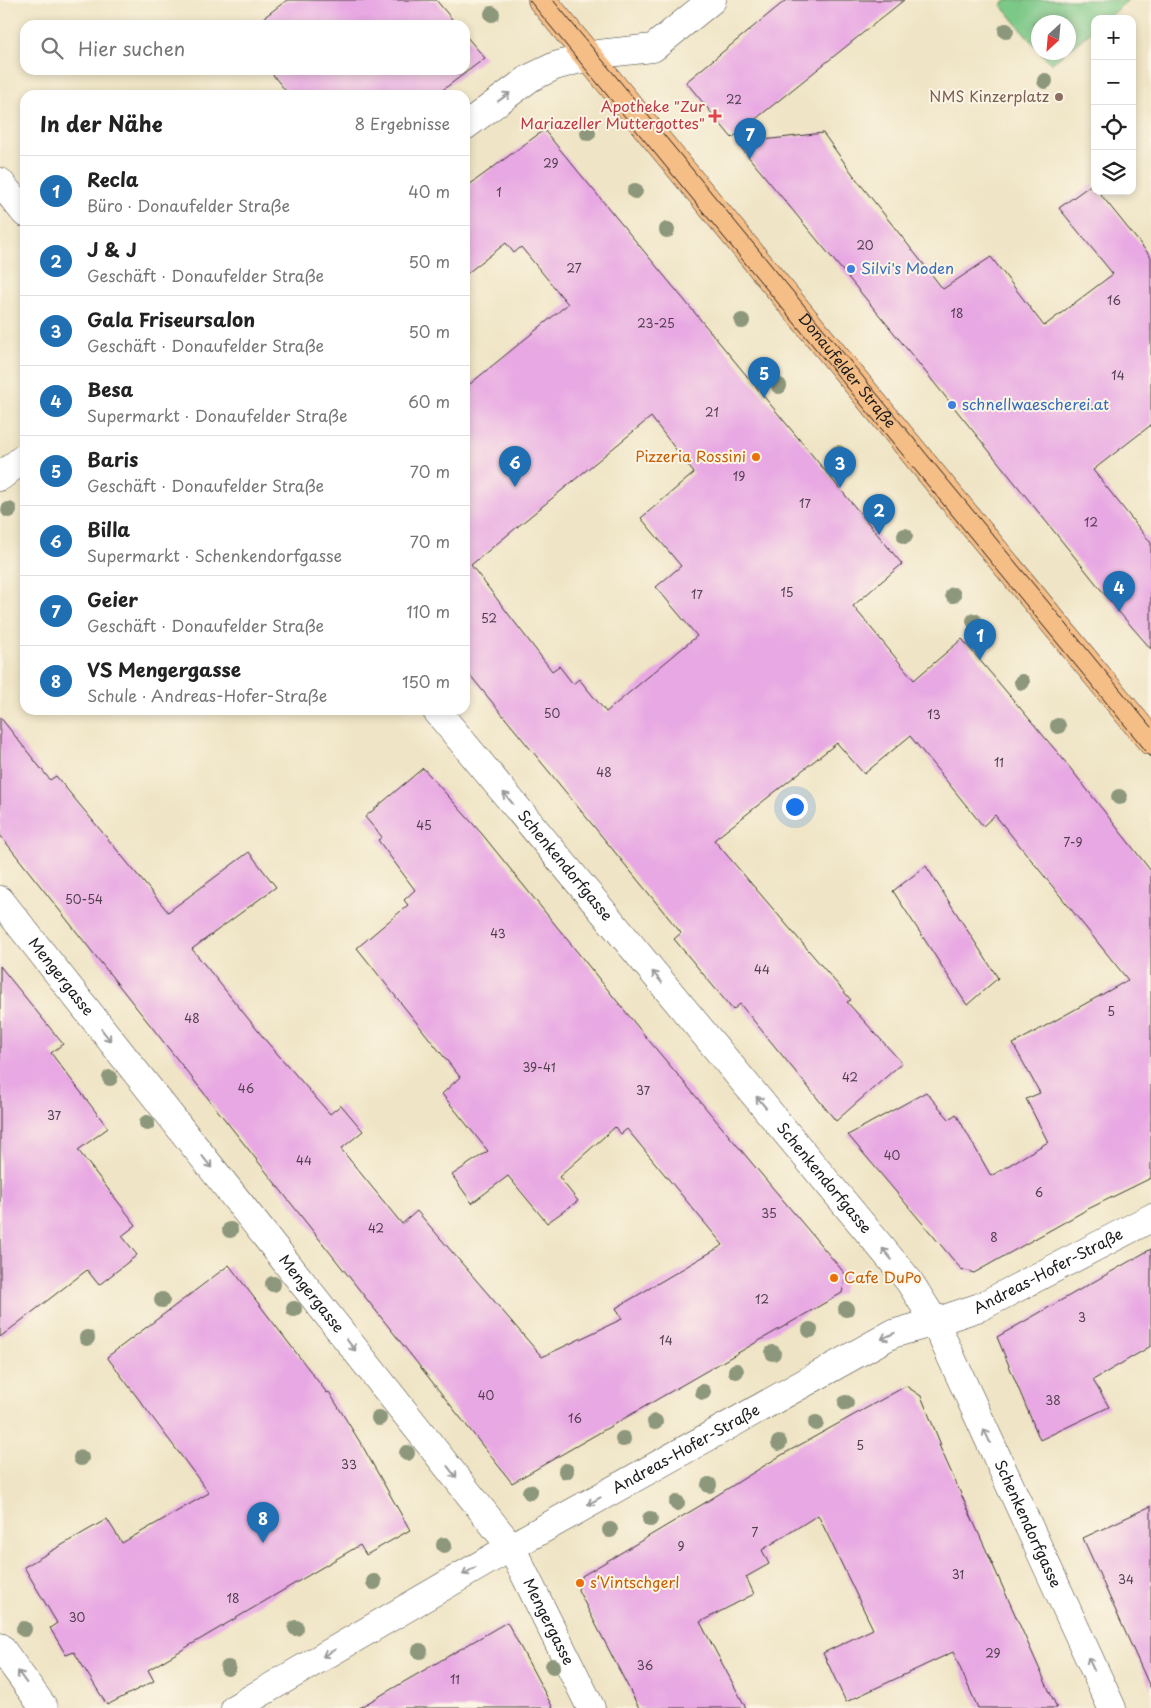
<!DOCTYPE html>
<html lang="de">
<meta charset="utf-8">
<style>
:root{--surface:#fff;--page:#f2f2f2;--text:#222;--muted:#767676;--line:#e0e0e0;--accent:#1f6fb2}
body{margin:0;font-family:"Playpen Sans",sans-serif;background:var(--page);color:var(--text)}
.controls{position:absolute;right:15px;top:15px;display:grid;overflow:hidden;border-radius:10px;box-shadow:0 2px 8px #0003}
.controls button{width:45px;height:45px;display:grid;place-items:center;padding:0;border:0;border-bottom:1px solid var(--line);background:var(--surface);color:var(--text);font:25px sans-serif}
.compass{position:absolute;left:1031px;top:15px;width:45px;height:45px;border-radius:50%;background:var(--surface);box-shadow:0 2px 8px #0003;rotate:206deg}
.you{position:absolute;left:794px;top:806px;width:18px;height:18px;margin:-12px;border:4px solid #fff;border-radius:50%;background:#1a73e8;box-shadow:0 0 0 8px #1a73e833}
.badge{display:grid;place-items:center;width:32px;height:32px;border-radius:50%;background:var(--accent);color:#fff;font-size:16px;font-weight:700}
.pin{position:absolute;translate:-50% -41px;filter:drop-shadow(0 1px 2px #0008)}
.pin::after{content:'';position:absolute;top:26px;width:18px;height:15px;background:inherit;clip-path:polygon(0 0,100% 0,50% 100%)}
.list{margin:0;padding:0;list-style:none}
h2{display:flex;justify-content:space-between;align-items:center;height:65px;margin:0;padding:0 20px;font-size:21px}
h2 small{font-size:16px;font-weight:400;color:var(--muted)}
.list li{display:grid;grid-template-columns:32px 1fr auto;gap:15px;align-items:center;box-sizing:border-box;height:70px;padding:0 20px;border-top:1px solid var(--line)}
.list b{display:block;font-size:19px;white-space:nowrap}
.list p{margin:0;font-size:16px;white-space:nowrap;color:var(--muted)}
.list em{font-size:16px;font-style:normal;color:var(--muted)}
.icon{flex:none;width:28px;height:28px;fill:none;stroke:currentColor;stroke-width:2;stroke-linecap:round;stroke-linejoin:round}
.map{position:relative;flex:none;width:1151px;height:1708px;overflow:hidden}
.search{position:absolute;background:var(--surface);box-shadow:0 2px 8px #0003;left:20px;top:20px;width:450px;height:55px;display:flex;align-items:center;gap:12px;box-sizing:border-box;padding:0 18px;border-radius:15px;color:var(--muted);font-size:19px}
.panel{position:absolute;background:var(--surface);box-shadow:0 2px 8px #0003;left:20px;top:90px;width:450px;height:625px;border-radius:15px}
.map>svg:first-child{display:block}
.green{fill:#7bc887;stroke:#4c7252}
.building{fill:#e8a8e3;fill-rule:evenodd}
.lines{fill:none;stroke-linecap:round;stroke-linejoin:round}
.minor-casing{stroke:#3c3a35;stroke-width:29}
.major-casing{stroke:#3c3a35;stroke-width:29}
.minor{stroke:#fff;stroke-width:28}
.major{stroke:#f6be87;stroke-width:28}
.tram{stroke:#1c1c1c;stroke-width:1}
.tree{fill:#8d977c}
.oneway{stroke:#999}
.education-dot{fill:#8d6e63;stroke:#fcf5e5;stroke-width:2}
.health-dot{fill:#e0444e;stroke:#fcf5e5;stroke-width:2}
.shop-dot{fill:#3f7fe0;stroke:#fcf5e5;stroke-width:2}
.food-dot{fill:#e8710a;stroke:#fcf5e5;stroke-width:2}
.labels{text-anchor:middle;stroke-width:4;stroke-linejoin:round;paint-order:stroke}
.number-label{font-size:12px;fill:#4f3f4e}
.education-label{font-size:15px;fill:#785e54;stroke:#fcf5e5;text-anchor:end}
.health-label{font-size:15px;fill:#be3a42;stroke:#fcf5e5;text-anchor:end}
.shop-label{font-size:15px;fill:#366cbe;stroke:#fcf5e5;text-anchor:start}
.street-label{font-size:15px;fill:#1c1c1c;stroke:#fcf5e5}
.food-label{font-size:15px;fill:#c56008;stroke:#fcf5e5;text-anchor:start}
</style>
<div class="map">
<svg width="1151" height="1708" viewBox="0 0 1151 1708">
<rect width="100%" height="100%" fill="#fcf5e5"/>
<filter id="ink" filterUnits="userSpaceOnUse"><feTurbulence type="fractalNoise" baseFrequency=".02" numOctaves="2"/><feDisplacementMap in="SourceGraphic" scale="10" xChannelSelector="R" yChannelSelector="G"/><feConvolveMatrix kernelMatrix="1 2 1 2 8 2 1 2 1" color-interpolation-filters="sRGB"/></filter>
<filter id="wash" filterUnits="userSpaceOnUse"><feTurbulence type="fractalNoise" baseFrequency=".0096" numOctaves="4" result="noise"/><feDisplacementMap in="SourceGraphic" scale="20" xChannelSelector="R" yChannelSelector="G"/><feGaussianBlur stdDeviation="1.12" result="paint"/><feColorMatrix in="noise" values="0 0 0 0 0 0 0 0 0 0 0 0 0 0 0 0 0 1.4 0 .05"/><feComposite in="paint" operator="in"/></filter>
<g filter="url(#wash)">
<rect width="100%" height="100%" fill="#efe4c5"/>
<path class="green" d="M1007,0h121l-22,19h-11v9l-26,22 -1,-28h-30v27l-37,-44z
M1041,53h24l-14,11z"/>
<g id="blocks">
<path class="building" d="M287,0h149l21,25h-203z
M786,0h118l-172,138 -46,-56z
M465,35l20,23 -49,37h-147l-20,-25h196z
M544,130l358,434 -49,42 61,74 48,-41 101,120 88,112v307l-63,31 -114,64 -13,-4 -113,-134 78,-43 23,27 7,-5 35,62 57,-34 -22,-43 14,-6 -27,-49 115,-64 -133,-165 -12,11 -73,-90 -46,38 -27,-31 -123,97 137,160 -4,2 55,61 -66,58 -96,-117 -7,6 -59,-71 7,-6 -216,-264v-281l103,-84 -47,-57 -7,6 -8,-10 -41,32v-87zM651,417l43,56 -53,45 40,48 -25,21 41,49 -91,76 -27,-33 -6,5 -14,-18 -7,5 -81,-106z
M823,133l34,47 86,109 48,-32 53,69 69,-52 -54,-66 33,-24 3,3v4h3l53,66v168l-58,45 58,73v106l-32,-37 -229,-284 -153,-185z
M0,717l50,63 6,-4 112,136 81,-60 27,35 -84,62 75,93 63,72 11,-9 22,26 -22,18 61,75 15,-13 125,146 80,-38 -6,-11 107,-63 -96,-116 -6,5 -6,-7 -56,50 19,24 -31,22 -39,-47 -36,27 -20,-28 36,-24 -46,-57 18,-17 -103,-129 51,-43 -4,-5 11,-10 -37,-50 4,-3 -17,-20 58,-49 59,66 164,203 200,238 -4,18 -330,190 -512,-648z
M926,866l72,112 -31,27 -74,-114z
M0,966l63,78 -12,9 57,75 -30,22 58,75 -14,11 15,19 -38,30 -12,-15 -87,67z
M1151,1249v97l-58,34 16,27 -69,33 -43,-103z
M229,1265l98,128 2,-1 34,55 47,83 -44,25 -6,-10 -212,125 6,11 -47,24 -33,-53 -8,3 -16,-27 7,-5 -33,-56 83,-48 15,24 87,-50 -102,-136z
M906,1386l15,10 20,49h-2l118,263h-79l-25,-56 -107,50 -23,-49 50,-24 -55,-114 -56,35 7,14 -23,13 8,17 -54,28 46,86h-107l-61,-118 4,-14 121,-72 77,-48z
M1151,1506v183l-68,-151z
M507,1622l46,86h-194z"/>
</g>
</g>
<g filter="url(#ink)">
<use href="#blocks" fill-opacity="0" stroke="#3c3a35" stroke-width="1"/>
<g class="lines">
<defs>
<g id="minor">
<path d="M465,126l65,-48 25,-12 43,-12 55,-6 59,-48"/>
<path d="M0,182l25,31"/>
<path d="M0,477l25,-20"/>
<path id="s1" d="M436,710l473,571 26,41 177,386"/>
<path id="s2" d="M0,900l511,647 80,161"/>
<path d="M0,1647l44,61"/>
<path id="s3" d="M235,1708l276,-161 381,-213 43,-12 45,-15 171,-89"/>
</g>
<g id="major">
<path id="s4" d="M542,0l609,741"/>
</g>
</defs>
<use href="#minor" class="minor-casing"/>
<use href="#major" class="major-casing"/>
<use href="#minor" class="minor"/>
<use href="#major" class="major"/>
<path class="tram" d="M529,0l622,757
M553,0l598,727"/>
</g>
<g class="tree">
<circle cx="492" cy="14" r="8"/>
<circle cx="1006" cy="31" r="8"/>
<circle cx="1045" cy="81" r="8"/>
<circle cx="588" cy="133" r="8"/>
<circle cx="635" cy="191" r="8"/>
<circle cx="667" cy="230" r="8"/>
<circle cx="742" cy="321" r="8"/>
<circle cx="779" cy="386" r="8"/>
<circle cx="838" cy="453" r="8"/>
<circle cx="9" cy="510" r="8"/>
<circle cx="905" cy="536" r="8"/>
<circle cx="953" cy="595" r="8"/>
<circle cx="974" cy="621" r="8"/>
<circle cx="1022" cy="682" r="8"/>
<circle cx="1058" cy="726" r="8"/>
<circle cx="1119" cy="797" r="8"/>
<circle cx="110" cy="1078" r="8"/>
<circle cx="147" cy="1123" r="8"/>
<circle cx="230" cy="1230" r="8"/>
<circle cx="273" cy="1284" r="8"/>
<circle cx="162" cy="1300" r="8"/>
<circle cx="294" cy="1309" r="8"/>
<circle cx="846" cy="1309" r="8"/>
<circle cx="810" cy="1330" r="8"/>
<circle cx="87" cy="1338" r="8"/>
<circle cx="773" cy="1353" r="8"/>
<circle cx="736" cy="1371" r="8"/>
<circle cx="703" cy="1392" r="8"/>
<circle cx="846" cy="1403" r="8"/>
<circle cx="379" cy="1418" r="8"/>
<circle cx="655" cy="1422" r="8"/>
<circle cx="816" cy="1423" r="8"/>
<circle cx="623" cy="1439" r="8"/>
<circle cx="779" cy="1443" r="8"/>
<circle cx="407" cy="1453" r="8"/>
<circle cx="81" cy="1458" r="8"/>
<circle cx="566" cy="1471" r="8"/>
<circle cx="709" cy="1485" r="8"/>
<circle cx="530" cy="1492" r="8"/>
<circle cx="677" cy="1503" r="8"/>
<circle cx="650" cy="1519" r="8"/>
<circle cx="610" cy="1530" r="8"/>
<circle cx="444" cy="1545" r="8"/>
<circle cx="374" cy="1582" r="8"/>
<circle cx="296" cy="1628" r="8"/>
<circle cx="24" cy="1629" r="8"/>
<circle cx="420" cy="1651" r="8"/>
<circle cx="553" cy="1666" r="8"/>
<circle cx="228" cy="1668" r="8"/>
</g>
<defs><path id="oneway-shaft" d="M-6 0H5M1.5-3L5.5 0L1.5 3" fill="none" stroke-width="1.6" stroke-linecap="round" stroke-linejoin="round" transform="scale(1.25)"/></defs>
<g class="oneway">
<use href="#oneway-shaft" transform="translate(504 97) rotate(-36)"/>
<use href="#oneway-shaft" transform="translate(508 798) rotate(-130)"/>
<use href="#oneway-shaft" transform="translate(657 977) rotate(-130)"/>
<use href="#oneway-shaft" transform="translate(106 1035) rotate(52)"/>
<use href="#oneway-shaft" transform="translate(761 1102) rotate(-130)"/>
<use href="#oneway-shaft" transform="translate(207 1162) rotate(52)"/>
<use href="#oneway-shaft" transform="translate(887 1254) rotate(-130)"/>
<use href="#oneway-shaft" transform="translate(888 1336) rotate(155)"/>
<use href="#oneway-shaft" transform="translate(351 1345) rotate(52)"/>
<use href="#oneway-shaft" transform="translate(987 1436) rotate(-115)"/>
<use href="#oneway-shaft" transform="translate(452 1472) rotate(52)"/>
<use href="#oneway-shaft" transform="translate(594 1501) rotate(151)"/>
<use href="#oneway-shaft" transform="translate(469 1571) rotate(150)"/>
<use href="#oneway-shaft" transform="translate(329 1653) rotate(150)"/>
<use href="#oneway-shaft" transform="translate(1091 1664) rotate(-115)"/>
<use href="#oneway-shaft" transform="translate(22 1677) rotate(-126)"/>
</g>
</g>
<circle class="education-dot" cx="1059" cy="97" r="5"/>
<path class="health-dot" d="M712.5 108.5h5v5h5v5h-5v5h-5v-5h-5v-5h5z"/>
<g class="shop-dot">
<circle cx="851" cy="269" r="5"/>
<circle cx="952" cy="405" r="5"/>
</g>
<g class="food-dot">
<circle cx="756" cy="457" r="5"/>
<circle cx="834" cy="1278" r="5"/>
<circle cx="580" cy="1583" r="5"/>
</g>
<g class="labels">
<g class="number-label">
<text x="734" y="104">22</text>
<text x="551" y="168">29</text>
<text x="499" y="197">1</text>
<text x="865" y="250">20</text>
<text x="574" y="273">27</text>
<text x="1114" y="305">16</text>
<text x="957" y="318">18</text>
<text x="656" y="328">23-25</text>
<text x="1118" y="380">14</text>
<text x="712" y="417">21</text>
<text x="739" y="481">19</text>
<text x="805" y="508">17</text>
<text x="1091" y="527">12</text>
<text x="787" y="597">15</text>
<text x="697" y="599">17</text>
<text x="489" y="623">52</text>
<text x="552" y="718">50</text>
<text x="934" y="719">13</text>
<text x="999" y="767">11</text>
<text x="604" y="777">48</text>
<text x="424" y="830">45</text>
<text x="1073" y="847">7-9</text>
<text x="84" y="904">50-54</text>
<text x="498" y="938">43</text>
<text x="762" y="974">44</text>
<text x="1111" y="1016">5</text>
<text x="192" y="1023">48</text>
<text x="539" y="1072">39-41</text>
<text x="850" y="1082">42</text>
<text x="246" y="1093">46</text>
<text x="643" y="1095">37</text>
<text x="54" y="1120">37</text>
<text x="892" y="1160">40</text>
<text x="304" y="1165">44</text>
<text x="1039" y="1197">6</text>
<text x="769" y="1218">35</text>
<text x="376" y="1233">42</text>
<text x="994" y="1242">8</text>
<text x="762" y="1304">12</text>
<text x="1082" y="1322">3</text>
<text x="666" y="1345">14</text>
<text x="486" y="1400">40</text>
<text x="1053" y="1405">38</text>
<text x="575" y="1423">16</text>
<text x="860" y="1450">5</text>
<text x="349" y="1469">33</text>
<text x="755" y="1537">7</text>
<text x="681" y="1551">9</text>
<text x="958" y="1579">31</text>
<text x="1126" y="1584">34</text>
<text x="233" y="1603">18</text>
<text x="77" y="1622">30</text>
<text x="993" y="1658">29</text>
<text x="645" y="1670">36</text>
<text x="455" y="1684">11</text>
</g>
<g class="education-label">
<text x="1049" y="102">NMS Kinzerplatz</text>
</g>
<g class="health-label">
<text x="705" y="112">Apotheke "Zur<tspan x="705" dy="17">Mariazeller Muttergottes"</tspan></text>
</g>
<g class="shop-label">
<text x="861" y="274">Silvi's Moden</text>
<text x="962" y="410">schnellwaescherei.at</text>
</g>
<g class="street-label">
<text dy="5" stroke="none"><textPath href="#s4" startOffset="480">Donaufelder Straße</textPath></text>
<text dy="5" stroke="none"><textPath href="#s1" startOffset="202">Schenkendorfgasse</textPath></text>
<text dy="5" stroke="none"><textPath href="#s2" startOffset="98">Mengergasse</textPath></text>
<text dy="5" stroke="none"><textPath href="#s1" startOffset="608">Schenkendorfgasse</textPath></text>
<text dy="5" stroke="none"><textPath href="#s3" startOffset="925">Andreas-Hofer-Straße</textPath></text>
<text dy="5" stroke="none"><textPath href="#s2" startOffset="502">Mengergasse</textPath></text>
<text dy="5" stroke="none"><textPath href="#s3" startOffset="520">Andreas-Hofer-Straße</textPath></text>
<text dy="5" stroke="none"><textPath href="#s1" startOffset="1012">Schenkendorfgasse</textPath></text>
<text dy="5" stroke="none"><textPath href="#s2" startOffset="908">Mengergasse</textPath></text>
</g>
<g class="food-label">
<text x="746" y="462" text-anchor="end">Pizzeria Rossini</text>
<text x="844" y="1283">Cafe DuPo</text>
<text x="590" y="1588">s‘Vintschgerl</text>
</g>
</g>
</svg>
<div class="controls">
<button>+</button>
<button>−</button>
<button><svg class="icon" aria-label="locate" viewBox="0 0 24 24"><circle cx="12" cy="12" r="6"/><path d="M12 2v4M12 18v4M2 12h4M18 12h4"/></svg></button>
<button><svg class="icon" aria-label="layers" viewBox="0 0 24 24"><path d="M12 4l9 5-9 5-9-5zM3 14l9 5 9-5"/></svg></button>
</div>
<svg class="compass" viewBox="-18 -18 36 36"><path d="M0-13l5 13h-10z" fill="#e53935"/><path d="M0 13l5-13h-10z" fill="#767676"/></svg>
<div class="you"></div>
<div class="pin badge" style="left:980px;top:660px">1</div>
<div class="pin badge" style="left:879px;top:535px">2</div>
<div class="pin badge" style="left:840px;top:488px">3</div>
<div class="pin badge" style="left:1119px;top:612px">4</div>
<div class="pin badge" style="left:764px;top:398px">5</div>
<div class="pin badge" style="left:515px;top:487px">6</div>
<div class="pin badge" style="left:750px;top:159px">7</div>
<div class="pin badge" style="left:263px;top:1543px">8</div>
<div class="search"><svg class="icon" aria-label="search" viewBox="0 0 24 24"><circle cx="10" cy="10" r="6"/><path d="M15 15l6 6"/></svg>Hier suchen</div>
<section class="panel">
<h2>In der Nähe<small>8 Ergebnisse</small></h2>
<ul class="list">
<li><span class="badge">1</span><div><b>Recla</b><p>Büro · Donaufelder Straße</p></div><em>40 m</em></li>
<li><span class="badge">2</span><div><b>J &amp; J</b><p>Geschäft · Donaufelder Straße</p></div><em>50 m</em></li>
<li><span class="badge">3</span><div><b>Gala Friseursalon</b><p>Geschäft · Donaufelder Straße</p></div><em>50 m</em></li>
<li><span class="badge">4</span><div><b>Besa</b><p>Supermarkt · Donaufelder Straße</p></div><em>60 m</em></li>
<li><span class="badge">5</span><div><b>Baris</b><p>Geschäft · Donaufelder Straße</p></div><em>70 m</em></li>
<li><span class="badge">6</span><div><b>Billa</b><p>Supermarkt · Schenkendorfgasse</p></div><em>70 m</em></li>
<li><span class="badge">7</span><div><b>Geier</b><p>Geschäft · Donaufelder Straße</p></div><em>110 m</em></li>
<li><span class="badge">8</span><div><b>VS Mengergasse</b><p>Schule · Andreas-Hofer-Straße</p></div><em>150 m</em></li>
</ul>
</section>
</div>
